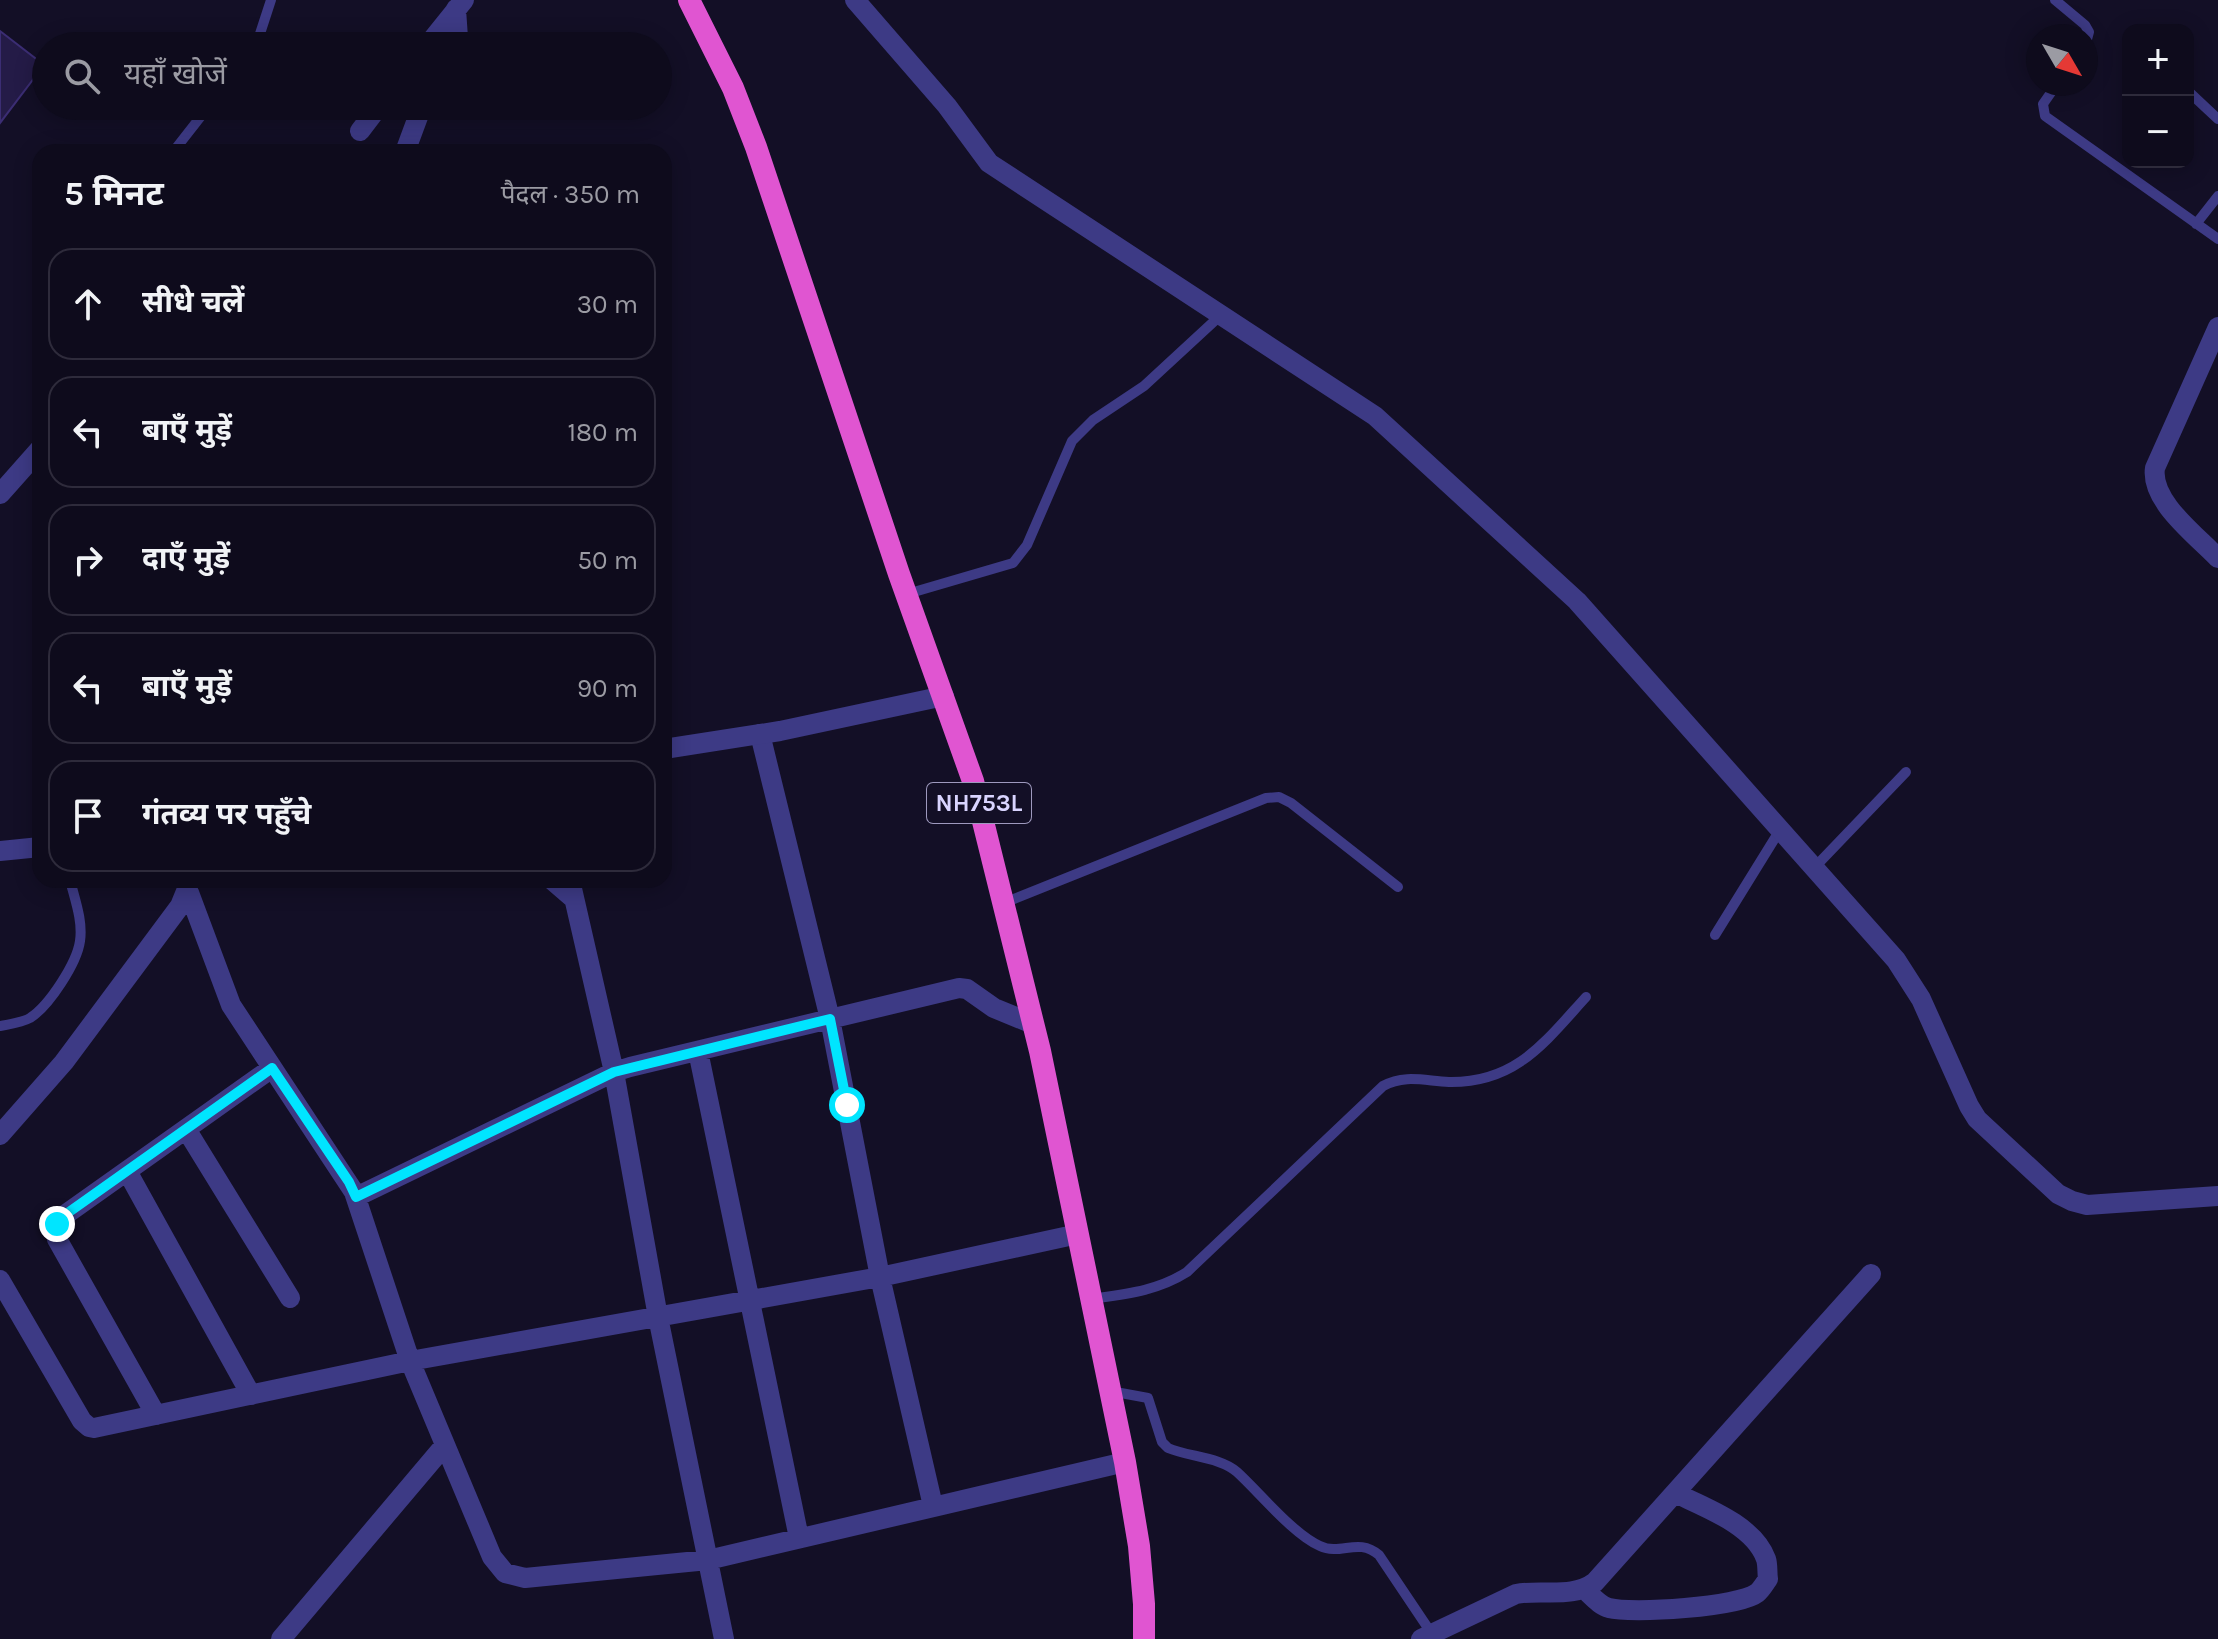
<!DOCTYPE html>
<html lang="hi">
<meta charset="utf-8">
<style>
:root{--surface:#0e0b1c;--page:#1c1929;--text:#f1f3f6;--muted:#9b9ba3;--line:#2e2b3b}
body{margin:0;font-family:Karla,"Noto Sans Devanagari",sans-serif;background:var(--page);color:var(--text)}
.controls{position:absolute;right:24px;top:24px;display:grid;overflow:hidden;border-radius:16px;box-shadow:0 4px 20px #0003}
.controls button{width:72px;height:72px;display:grid;place-items:center;padding:0;border:0;border-bottom:2px solid var(--line);background:var(--surface);color:var(--text);font:40px sans-serif}
.compass{position:absolute;left:2026px;top:24px;width:72px;height:72px;border-radius:50%;background:var(--surface);box-shadow:0 4px 20px #0003;rotate:129deg}
.stop{position:absolute;width:24px;height:24px;margin:-18px;border:6px solid #00e5ff;border-radius:50%;background:#fff}
.stop.end{background:#00e5ff;border-color:#fff;box-shadow:0 2px 8px #0008}
.list{margin:0;padding:0;list-style:none}
h2{display:flex;justify-content:space-between;align-items:center;height:104px;margin:0;padding:0 32px;font-size:34px}
h2 small{font-size:26px;font-weight:400;color:var(--muted)}
.list li{display:grid;grid-template-columns:52px 1fr auto;gap:24px;align-items:center;box-sizing:border-box;height:112px;margin:0 16px 16px;padding:0 16px;border:2px solid var(--line);border-radius:24px}
.list b{display:block;font-size:30px;white-space:nowrap}
.list em{font-size:26px;font-style:normal;color:var(--muted)}
.icon{flex:none;width:44px;height:44px;fill:none;stroke:currentColor;stroke-width:2;stroke-linecap:round;stroke-linejoin:round}
.map{position:relative;flex:none;width:2218px;height:1639px;overflow:hidden}
.search{position:absolute;background:var(--surface);box-shadow:0 4px 20px #0003;left:32px;top:32px;width:640px;height:88px;display:flex;align-items:center;gap:20px;box-sizing:border-box;padding:0 28px;border-radius:44px;color:var(--muted);font-size:30px}
.panel{position:absolute;background:var(--surface);box-shadow:0 4px 20px #0003;left:32px;top:144px;width:640px;height:744px;border-radius:24px}
.map>svg:first-child{display:block}
.building{fill:#241b47;stroke:#3b2d73;stroke-width:2}
.lines{fill:none;stroke-linecap:round;stroke-linejoin:round}
.service{stroke:#3d3a85;stroke-width:10}
.minor{stroke:#3d3a85;stroke-width:20}
.tertiary{stroke:#3d3a85;stroke-width:20}
.trunk{stroke:#e055d1;stroke-width:22}
.route{stroke:#00e5ff;stroke-width:10}
.labels{text-anchor:middle;stroke-width:8;stroke-linejoin:round;paint-order:stroke}
.shield{fill:#130f26;stroke:#9e99be;stroke-width:2}
.shield-label{font-size:24px;font-weight:bold;fill:#d9d4ff}
</style>
<div class="map">
<svg width="2218" height="1639" viewBox="0 0 2218 1639">
<rect width="100%" height="100%" fill="#130f26"/>
<path class="building" d="M0,31l44,34 -44,58z"/>
<g class="lines">
<path class="service" d="M2055,0l30,25 4,7 -3,11
M256,46l15,-46
M2057,84l-14,20 2,12 173,123
M2188,91l30,28
M173,152l36,-46
M2196,224l22,-28
M907,594l106,-31 14,-18 45,-104 21,-21 51,-34 78,-72
M1814,868l92,-96
M1004,903l262,-105 13,-1 12,6 107,84
M1715,935l65,-105
M0,1026c10,-2 21,-3 30,-8 19,-12 47,-55 50,-77 3,-20 -5,-41 -10,-61
M1091,1299c35,-5 66,-8 96,-27l196,-186c22,-12 42,-5 66,-4 67,1 96,-40 137,-85
M1110,1391l38,7 14,44 6,6c21,9 52,9 69,24 23,21 56,62 83,74 21,10 38,-9 59,9l53,79"/>
<path class="minor" d="M855,0l92,106 42,57 386,253 202,185 319,359 25,39 48,107 8,13 81,75 14,7 15,4 131,-9
M427,46l37,-46
M456,46l2,-8 -2,-29
M360,131l19,-25
M405,152l17,-46
M2218,327l-63,141c-5,33 41,67 63,90
M0,494l40,-45
M760,734l70,285 50,258 53,229
M552,880l22,19
M570,880l44,192 44,245 66,322
M188,890l43,115 123,187 56,169 82,196 13,16 20,5 183,-18 417,-98
M698,1051l101,487
M186,1129l104,169
M0,1135l64,-73 116,-156 9,-22
M127,1171l124,224
M356,1197l258,-125 16,-5 329,-79 8,1 27,19 39,16
M0,1280l82,141 7,6 5,1 316,-67 470,-84 198,-43
M156,1415l-99,-176v-15l5,-7 210,-149
M1585,1590c7,6 15,16 24,18 23,6 130,-1 148,-15 4,-3 8,-10 11,-14 -1,-6 0,-14 -2,-20 -12,-34 -62,-52 -91,-66
M281,1639l164,-194
M1421,1639l95,-45c26,-5 57,5 79,-12l276,-308"/>
<path class="tertiary" d="M664,749l116,-18 164,-35
M0,851l40,-4"/>
<path class="trunk" d="M689,0l44,88 23,59 143,427 74,207 67,270 85,411 14,84 5,58v35"/>
</g>
<g class="lines">
<path class="route" d="M57,1224l5,-7 210,-149 77,114 7,15 258,-125 216,-53 17,86"/>
</g>
<g class="labels">
<rect class="shield" x="927" y="783" width="104" height="40" rx="6"/>
<g class="shield-label">
<text x="979" y="811">NH753L</text>
</g>
</g>
</svg>
<div class="controls">
<button>+</button>
<button>−</button>
</div>
<svg class="compass" viewBox="-18 -18 36 36"><path d="M0-13l5 13h-10z" fill="#e53935"/><path d="M0 13l5-13h-10z" fill="#9b9ba3"/></svg>
<div class="stop" style="left:847px;top:1105px"></div>
<div class="stop end" style="left:57px;top:1224px"></div>
<div class="search"><svg class="icon" aria-label="search" viewBox="0 0 24 24"><circle cx="10" cy="10" r="6"/><path d="M15 15l6 6"/></svg>यहाँ खोजें</div>
<section class="panel">
<h2>5 मिनट<small>पैदल · 350 m</small></h2>
<ul class="list">
<li><svg class="icon" aria-label="ahead" viewBox="0 0 24 24"><path d="M12 20V5M6 11l6-6 6 6"/></svg><div><b>सीधे चलें</b></div><em>30 m</em></li>
<li><svg class="icon" aria-label="left" viewBox="0 0 24 24"><path d="M17 20v-9H6M10 6l-5 5 5 5"/></svg><div><b>बाएँ मुड़ें</b></div><em>180 m</em></li>
<li><svg class="icon" aria-label="right" viewBox="0 0 24 24"><path d="M7 20v-9h11M14 6l5 5-5 5"/></svg><div><b>दाएँ मुड़ें</b></div><em>50 m</em></li>
<li><svg class="icon" aria-label="left" viewBox="0 0 24 24"><path d="M17 20v-9H6M10 6l-5 5 5 5"/></svg><div><b>बाएँ मुड़ें</b></div><em>90 m</em></li>
<li><svg class="icon" aria-label="arrive" viewBox="0 0 24 24"><path d="M6 21V4h12l-3 4 3 4H6"/></svg><div><b>गंतव्य पर पहुँचे</b></div></li>
</ul>
</section>
</div>
